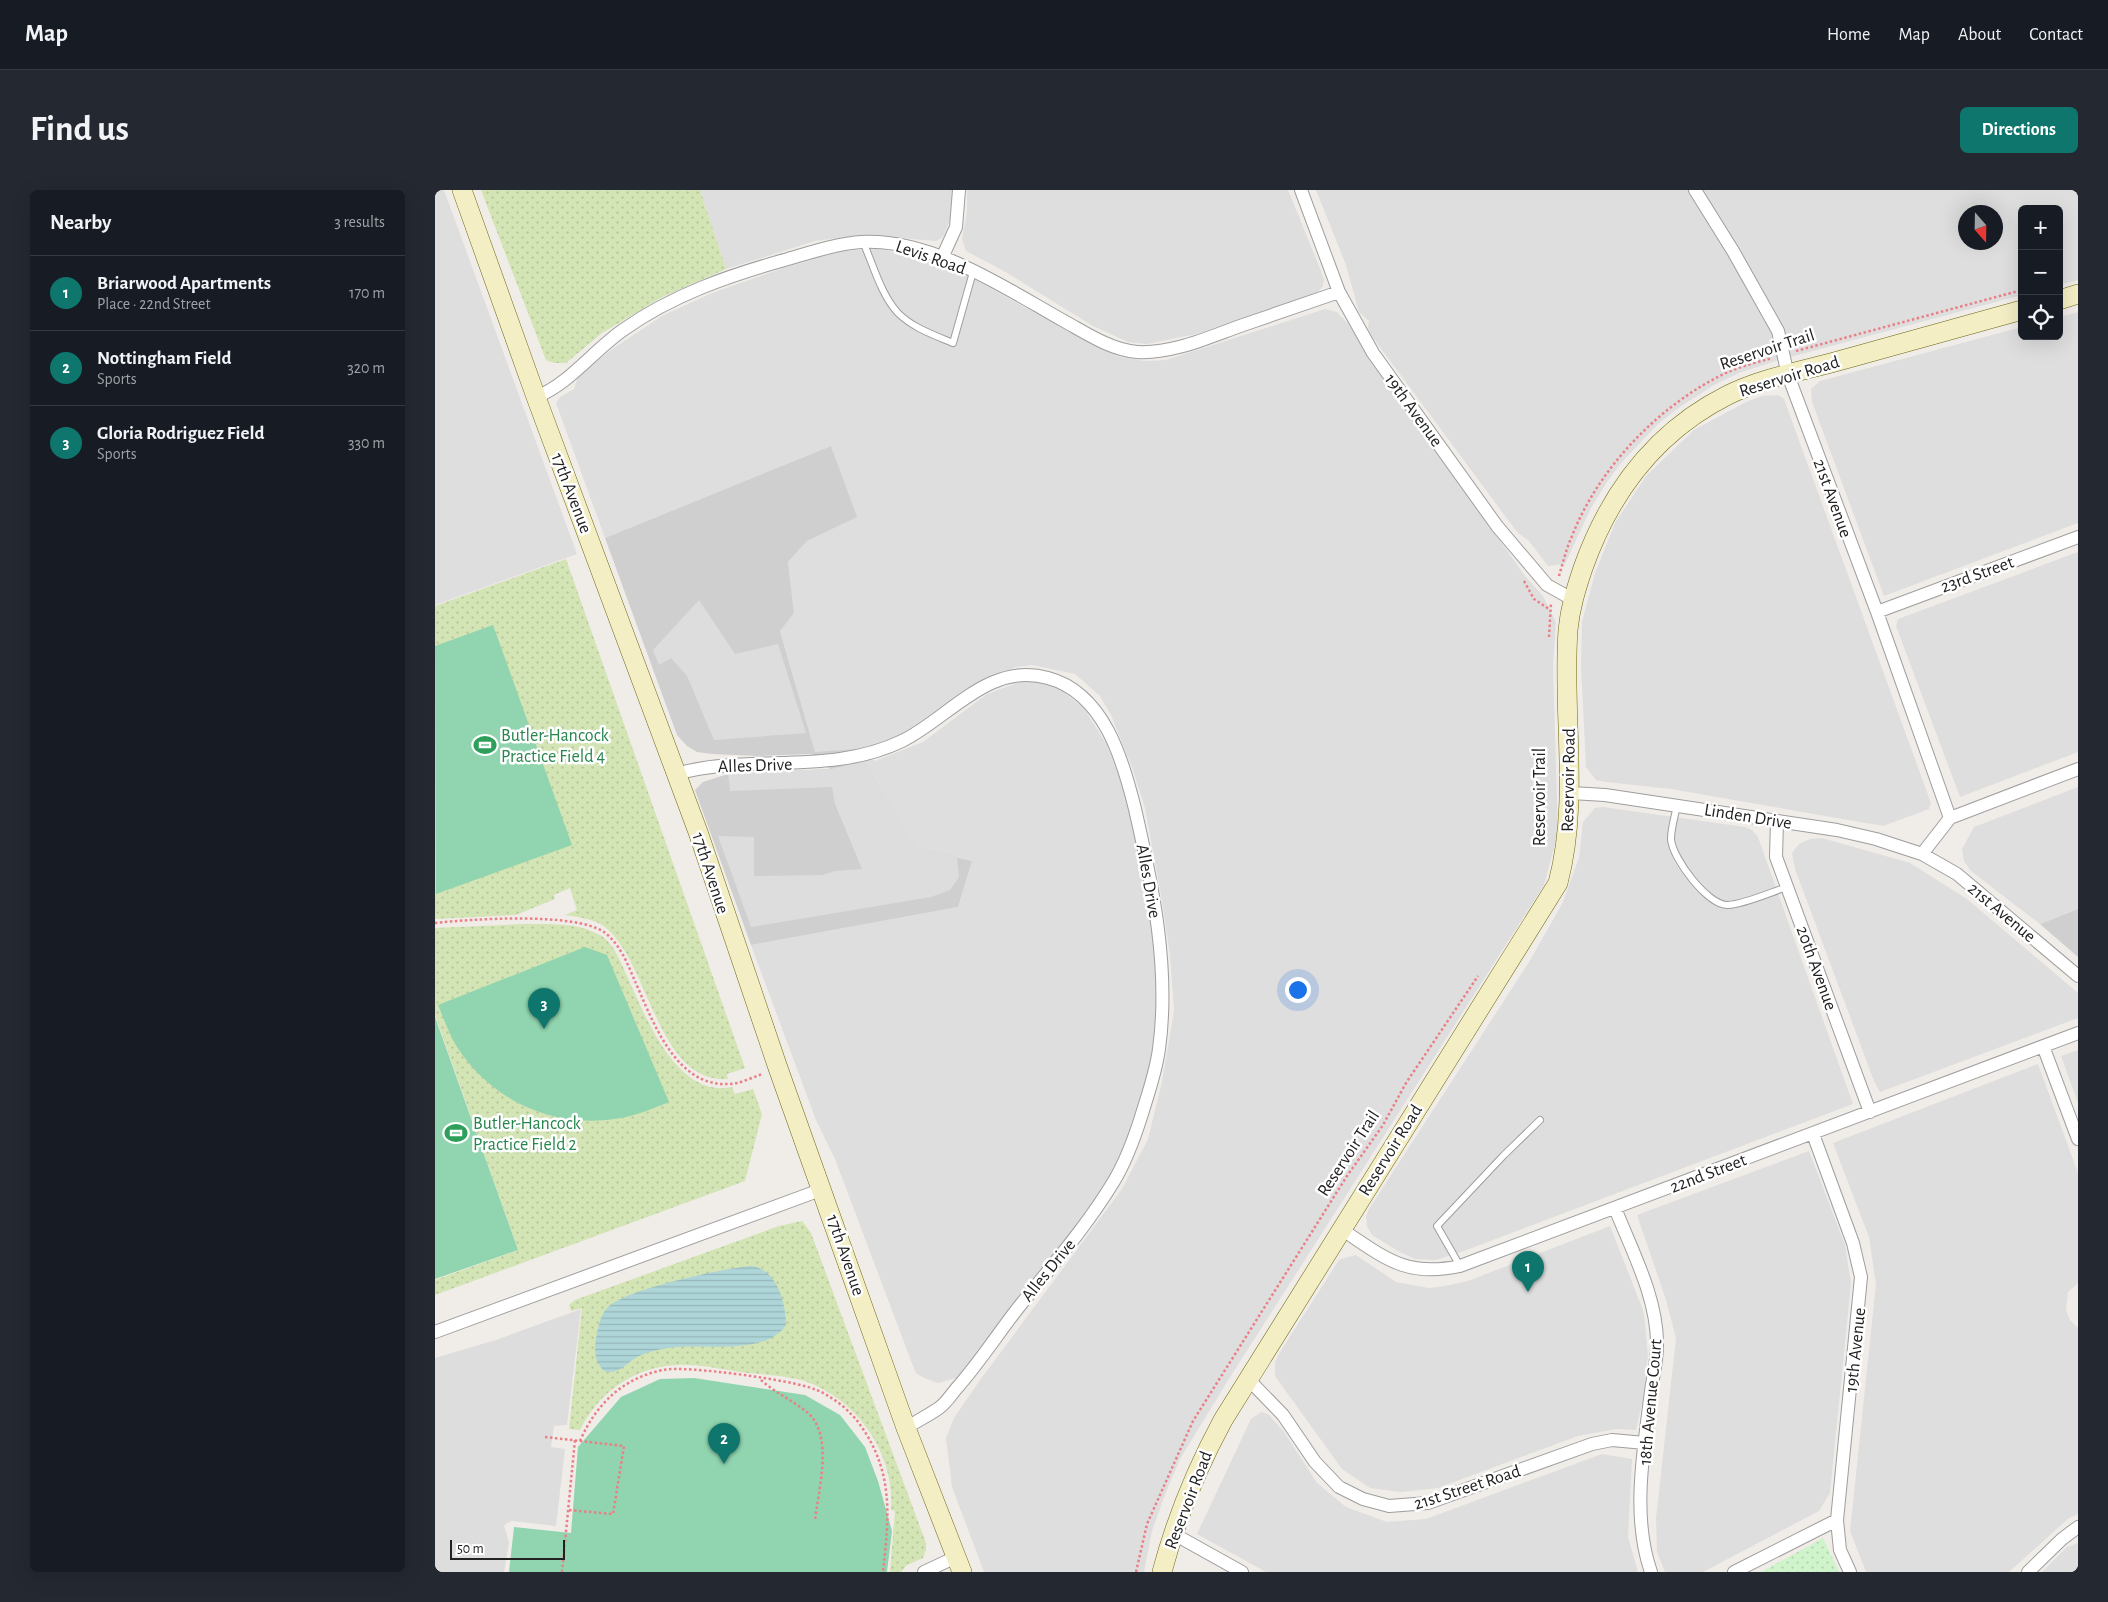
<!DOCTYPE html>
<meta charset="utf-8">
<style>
:root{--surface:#171b24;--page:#242831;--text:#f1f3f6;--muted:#9ea1a6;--line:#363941;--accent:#0f766e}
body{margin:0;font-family:"Alegreya Sans",sans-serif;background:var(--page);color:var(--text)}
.controls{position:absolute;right:15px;top:15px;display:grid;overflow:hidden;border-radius:8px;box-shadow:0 5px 20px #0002}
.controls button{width:45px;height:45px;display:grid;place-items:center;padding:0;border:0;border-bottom:1px solid var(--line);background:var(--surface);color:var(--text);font:25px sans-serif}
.compass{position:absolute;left:1523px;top:15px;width:45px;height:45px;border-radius:50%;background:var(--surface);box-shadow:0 5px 20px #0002;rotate:160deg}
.scale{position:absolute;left:15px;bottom:12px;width:115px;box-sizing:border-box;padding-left:5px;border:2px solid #212121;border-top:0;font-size:14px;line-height:18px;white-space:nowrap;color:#212121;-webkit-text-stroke:4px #fff;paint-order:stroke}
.you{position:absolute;left:862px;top:799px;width:18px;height:18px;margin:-12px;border:4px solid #fff;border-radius:50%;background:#1a73e8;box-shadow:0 0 0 8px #1a73e833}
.badge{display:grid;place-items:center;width:32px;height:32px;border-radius:50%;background:var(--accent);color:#fff;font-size:16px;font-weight:700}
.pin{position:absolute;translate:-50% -41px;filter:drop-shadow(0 1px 2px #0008)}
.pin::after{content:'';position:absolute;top:26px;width:18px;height:15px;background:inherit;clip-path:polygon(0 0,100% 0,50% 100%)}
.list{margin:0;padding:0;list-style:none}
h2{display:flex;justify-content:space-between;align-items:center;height:65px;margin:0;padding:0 20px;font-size:21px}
h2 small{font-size:16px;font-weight:400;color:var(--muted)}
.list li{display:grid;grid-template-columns:32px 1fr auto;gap:15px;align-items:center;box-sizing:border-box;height:75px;padding:0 20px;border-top:1px solid var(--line)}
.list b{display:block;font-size:19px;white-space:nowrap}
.list p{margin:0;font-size:16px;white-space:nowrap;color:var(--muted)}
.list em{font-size:16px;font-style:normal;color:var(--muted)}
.icon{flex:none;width:28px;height:28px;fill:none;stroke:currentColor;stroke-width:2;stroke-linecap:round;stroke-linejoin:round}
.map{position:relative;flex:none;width:1643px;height:1382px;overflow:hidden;border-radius:8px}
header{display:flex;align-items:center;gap:30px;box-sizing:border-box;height:70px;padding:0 25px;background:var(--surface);border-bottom:1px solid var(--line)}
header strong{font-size:24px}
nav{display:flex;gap:28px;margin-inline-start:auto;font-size:18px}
.intro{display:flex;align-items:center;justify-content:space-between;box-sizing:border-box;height:120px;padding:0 30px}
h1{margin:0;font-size:35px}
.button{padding:12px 22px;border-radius:8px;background:var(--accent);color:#fff;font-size:18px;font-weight:700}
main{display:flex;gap:30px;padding:0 30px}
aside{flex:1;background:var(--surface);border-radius:8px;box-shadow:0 5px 20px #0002}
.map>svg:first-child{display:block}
.residential{fill:#dfdede;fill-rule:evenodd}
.religious{fill:#cfcfcf}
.grass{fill:url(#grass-dots)}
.park{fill:url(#park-dots)}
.pitch{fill:#90d5b0}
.parking{fill:#ddd}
.water{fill:url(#water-rules)}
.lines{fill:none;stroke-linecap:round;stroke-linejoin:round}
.lane-casing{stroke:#9e9e9e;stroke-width:8}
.street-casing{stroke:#9e9e9e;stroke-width:14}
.secondary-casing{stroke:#6d6812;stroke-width:20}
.path{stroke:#ea7f85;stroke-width:2.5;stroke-dasharray:2.5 2.5;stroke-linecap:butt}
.lane{stroke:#fff;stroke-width:6}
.street{stroke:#fff;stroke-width:12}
.secondary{stroke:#f3eec4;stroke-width:19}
.labels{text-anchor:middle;stroke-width:5;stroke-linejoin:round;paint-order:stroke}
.street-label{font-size:18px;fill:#212121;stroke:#fff}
.leisure-label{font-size:18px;fill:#27864d;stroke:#fff;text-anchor:start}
</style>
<header>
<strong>Map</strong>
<nav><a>Home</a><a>Map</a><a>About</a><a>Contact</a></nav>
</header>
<div class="intro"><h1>Find us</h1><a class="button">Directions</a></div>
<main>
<aside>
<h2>Nearby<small>3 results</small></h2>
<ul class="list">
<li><span class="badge">1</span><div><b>Briarwood Apartments</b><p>Place · 22nd Street</p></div><em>170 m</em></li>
<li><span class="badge">2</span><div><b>Nottingham Field</b><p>Sports</p></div><em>320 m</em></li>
<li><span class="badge">3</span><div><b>Gloria Rodriguez Field</b><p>Sports</p></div><em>330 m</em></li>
</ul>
</aside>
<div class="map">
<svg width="1643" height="1382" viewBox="0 0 1643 1382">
<defs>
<pattern id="grass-dots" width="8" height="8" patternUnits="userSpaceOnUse" patternTransform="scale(1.25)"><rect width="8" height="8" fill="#d3e4b5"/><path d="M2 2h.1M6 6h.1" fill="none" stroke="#b5c39b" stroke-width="1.8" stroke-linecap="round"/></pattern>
<pattern id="park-dots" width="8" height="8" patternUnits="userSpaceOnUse" patternTransform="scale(1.25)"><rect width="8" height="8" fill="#cff4cc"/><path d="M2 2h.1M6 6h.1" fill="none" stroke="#b1d1af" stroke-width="1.8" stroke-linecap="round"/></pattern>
<pattern id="water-rules" width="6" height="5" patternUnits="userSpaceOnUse" patternTransform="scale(1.25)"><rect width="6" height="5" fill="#aed5d8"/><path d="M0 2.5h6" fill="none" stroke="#95b7b9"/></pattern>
</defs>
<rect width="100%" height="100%" fill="#f0ece8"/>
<path class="residential" d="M0,0h9l133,364 -142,51z
M265,0h253l-3,30 -7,17 -7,4 -74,-6 -47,6 -89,28z
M532,0h321l31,76 5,13 -1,7 -5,6 -11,6 -111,36 -49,10 -19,-2 -35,-16 -91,-56 -36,-19 -4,-12 5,-27z
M881,0h762v90l-19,5v-76h-37v86l-243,65 -40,13 -25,12 -34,22 -22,17 -36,38 -15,20 -16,26 -26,56 -17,2 -19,-25 -12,-9 -146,-197 -3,-7 1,-7 -10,-9 -13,-47zM1530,22h30v30h-30z
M442,59l42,7 39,14 122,68 40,19 25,4 21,-1 159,-51 12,3 12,13 23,36 153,215 18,20 13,26 -3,44 5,167 -14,52 -317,497 -47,77 -14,33 -14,39 -8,41h-160l-32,-85 -6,-49 8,-20 26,-38 142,-191 26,-50 14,-57 12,-71 -4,-56 -9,-60 -16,-87 -12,-38 -22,-55 -11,-19 -25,-22 -43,-9 -16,2 -40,17 -76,51 -42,17 -2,-3 -41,4 -35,-123 14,-17 -6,-51 19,-21 49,-24 -25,-71 -226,92 -49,-135 4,-6 14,-8 4,-13 30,-24 54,-36 50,-23 71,-25 60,-17z
M1643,122v211l-194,73 -72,-194 -1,-13 9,-8 202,-54v9h37v-19z
M1343,205l6,4 147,404 -2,6 -46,17 -212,-37 -65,-7 -10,-2 -10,-13 -5,-102 1,-43 13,-49 20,-50 31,-47 48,-46 52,-28 16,-6z
M1643,362v200l-118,45 -64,-171 2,-7z
M585,492h30l33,25 24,38 21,53 28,141 2,62 -6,63 -19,62 -18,42 -41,64 -24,26 -94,120 -18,5 -16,-6 -6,-4 -3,-7 -78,-207 -19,-39 -65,-175 207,-38 14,-46 -57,-13 -52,-87 8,-3 4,3 48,-19 64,-48z
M1643,597v122l-38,15 -69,-53 -7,-10 -2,-12 12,-22z
M1168,617l142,20 7,3 6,7 95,267 -389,147 -28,9 -21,-1 -17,-8 -26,-16 -5,-9 -1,-9 3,-8 160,-247 33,-58 17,-46 4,-36 12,-14z
M1387,648l88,25 57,36 111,94v25l-198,74 -6,-11 -79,-212 -3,-16 7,-9 11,-5z
M1643,860v53l-17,-47z
M1603,874l40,109v110l-10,9 -2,18 4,10 8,8v186l-9,4 -60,54h-143l-16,-41 26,-247 -7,-47 -36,-94z
M1374,961l36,94 6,38 -21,210 -11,18 -116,61h-38l-8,-20 -1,-33 20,-181 -10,-38 -29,-85z
M1175,1036l33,84 2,13 3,32 -5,44 -7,31 -20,-1 -38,7 -140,52 -37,4 -31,-4 -28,-19 -67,-93v-14l5,-10 59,-92 5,-2 12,-3 40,27 33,6 16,-2 23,-5z
M826,1222l7,2 16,18 33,51 29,24 41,15 39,-3 176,-65 30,5 -4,78 10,35h-372l-69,-38 54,-115z
M1643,1353v29h-36l25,-25z"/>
<path class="religious" d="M396,256l26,71 -50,24 -19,21 6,51 -14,18 35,121 41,-3 59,99 57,13 -14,46 -207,38 -56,-155 8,-8 25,-8 102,-5 -19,-15 -53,2 -46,-2 -15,-2 -10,-6 -10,-11 -72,-197z
M1643,719v48l-38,-33z"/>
<path class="grass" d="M46,0h219l26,79 -64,28 -60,36 -36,30h-12l-8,-3z
M131,369l179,509 -18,6 1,5c-71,5 -78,-116 -123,-152 -10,-8 -28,-10 -40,-12l12,-5 -7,-22 -16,7 1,4 -39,16 -81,4v-313z
M90,734c25,0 56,-2 78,13 12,9 18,26 24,39 18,39 49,123 105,111l3,7 18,-5 9,25 -17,67 -310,114v-15l83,-30 -83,-235v-87z
M367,1031l9,12 115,310v7l-3,8 -16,7 -6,7h-11l5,-61 -4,-1c4,-53 -29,-103 -76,-125 -22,-10 -51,-10 -75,-13 -20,-3 -43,-8 -64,-7 -43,3 -77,27 -96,65l-11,-1 13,-121 -11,3 -2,-6 6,-5 204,-74z"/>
<path class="park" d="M1388,1348l16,34h-78z"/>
<path class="pitch" d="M58,435l79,220 -136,49 -1,-248z
M150,757l22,8 62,147c-18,7 -36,15 -55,17 -62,9 -123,-19 -157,-72 -8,-13 -13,-28 -19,-42z
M0,827l83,233 -83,29z
M259,1188l111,17 35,20 25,32 13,34 14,50 -5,41h-378l5,-45 57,6 7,-86 43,-50 39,-18z"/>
<path class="parking" d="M264,410l36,54 43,-10 28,89 -92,7 -27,-64 -16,-18 -12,7 -6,-15z
M428,571l52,87 42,10 2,19 -9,13 -19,7 -180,30 -33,-91 36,1v39l68,-1 13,-4 27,-2 -27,-65 -3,-17 -102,4 -2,-17 103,-5z
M146,1119l-14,116 -13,1 -3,21 14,2 -9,77 -44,-5 -5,2 -3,3 5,16 -5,30h-69v-214l61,-18z"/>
<path class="water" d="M317,1076c25,4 34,37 34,59 -20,30 -77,19 -109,22 -13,1 -28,4 -40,10 -12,7 -18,18 -33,14 -9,-9 -10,-20 -8,-32 2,-11 4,-24 12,-32 19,-18 116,-39 144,-41z"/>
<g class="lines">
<defs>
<path id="lane" d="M428,52c10,22 18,53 35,71 15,15 36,22 55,30l20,-71
M1242,615c-2,11 -6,23 -6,34 1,19 37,67 57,66 17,-1 43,-13 59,-18
M1025,1076l-23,-40 67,-71 36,-35"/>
<path id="street" d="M866,0l38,102 34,61 124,173 50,59 25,14
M1260,0l38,61 45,80 10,44 89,237 73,206
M507,68l14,-31 3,-37
M101,207c33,-13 57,-46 87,-67 49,-35 107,-55 165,-71 24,-7 48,-15 73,-17 71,-4 144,46 203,79 22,12 47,29 73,31 36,2 72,-15 106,-27 32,-11 64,-22 96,-33
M1442,422l201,-75
M241,584c74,-21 154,2 226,-33 47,-23 87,-80 146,-63 56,15 75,82 87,131 18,78 35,160 24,240 -3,23 -11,45 -18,68 -7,22 -15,44 -27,64 -27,45 -63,86 -96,127 -21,27 -39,55 -62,81 -5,6 -10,14 -17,19 -10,7 -22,13 -33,20
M1136,603l34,2 232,35 39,9 46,15 35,20 121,102
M1342,631l-1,36 94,255
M1487,664l28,-36 128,-49
M1608,856l35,93
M1378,944l40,109 8,34 -24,243 3,30 10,22
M1180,1018c17,43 43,91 42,138 0,15 -4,30 -6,45 -7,58 -20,124 0,181
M906,1039c43,28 64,49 119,37l618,-233
M0,1142l388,-143
M814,1190l34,35 32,47 24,25 24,12 26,7 39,-3 164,-59 20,-4 33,3
M737,1343l70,39
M489,1382l32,-15
M1299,1382l103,-52
M1593,1382l34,-33 16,-12"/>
<path id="secondary" d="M27,0l74,207 162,435 80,236 128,360 56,144
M1624,110l19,-6
M727,1382c14,-53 35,-104 61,-152l335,-537c22,-84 4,-168 10,-253 2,-22 8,-41 15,-62 27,-76 73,-137 145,-173 32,-16 69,-23 103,-32 64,-18 127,-35 191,-53"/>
</defs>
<use href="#lane" class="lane-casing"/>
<use href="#street" class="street-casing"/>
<use href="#secondary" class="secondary-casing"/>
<path class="path" d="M1361,161l226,-61
M1124,386c4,-13 7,-27 13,-40 27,-69 89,-133 156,-164 14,-6 30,-10 44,-14
M1089,391l10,18 15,10
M1114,447l2,-34
M0,733c37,-4 139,-11 169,9 15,11 23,30 30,47 19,42 43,115 103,104 8,-2 17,-6 25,-9
M326,1190c14,13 33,21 47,33 26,23 10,78 7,108
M110,1247l79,9 -11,68 -45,-4
M145,1251c16,-37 43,-63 83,-71 22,-5 129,10 151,19 17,6 37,22 47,37 33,47 28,92 22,146
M127,1382l13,-132
M701,1382l11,-48 46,-103 154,-245 36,-51 23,-42 72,-107"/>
<use href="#lane" class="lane"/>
<use href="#street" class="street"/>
<use href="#secondary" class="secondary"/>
</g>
<defs>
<symbol id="stadium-bare" viewBox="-9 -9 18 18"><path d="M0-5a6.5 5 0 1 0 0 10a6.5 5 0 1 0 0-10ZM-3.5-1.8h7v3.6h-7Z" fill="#2e9e5b" stroke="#fff" stroke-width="2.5" paint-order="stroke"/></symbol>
</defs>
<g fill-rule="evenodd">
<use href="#stadium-bare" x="34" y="539" width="32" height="32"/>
<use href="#stadium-bare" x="5" y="927" width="32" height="32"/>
</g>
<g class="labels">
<g class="street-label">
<text transform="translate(496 67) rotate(19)" y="6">Levis Road</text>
<text transform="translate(1332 159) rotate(-18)" y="6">Reservoir Trail</text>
<text transform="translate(1354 186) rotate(-17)" y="6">Reservoir Road</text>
<text transform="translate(979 220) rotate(54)" y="6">19th Avenue</text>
<text transform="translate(137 303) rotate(69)" y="6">17th Avenue</text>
<text transform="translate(1398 308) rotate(70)" y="6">21st Avenue</text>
<text transform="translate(1542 384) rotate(-20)" y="6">23rd Street</text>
<text transform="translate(320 575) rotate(-2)" y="6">Alles Drive</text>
<text transform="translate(1133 590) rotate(-89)" y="6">Reservoir Road</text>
<text transform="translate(1104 607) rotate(-90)" y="6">Reservoir Trail</text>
<text transform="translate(1313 626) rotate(9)" y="6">Linden Drive</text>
<text transform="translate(276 683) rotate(72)" y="6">17th Avenue</text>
<text transform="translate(714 691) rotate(80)" y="6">Alles Drive</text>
<text transform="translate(1567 722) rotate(40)" y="6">21st Avenue</text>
<text transform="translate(1382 778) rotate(70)" y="6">20th Avenue</text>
<text transform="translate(955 960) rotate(-58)" y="6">Reservoir Road</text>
<text transform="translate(913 963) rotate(-57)" y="6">Reservoir Trail</text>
<text transform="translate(1273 983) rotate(-21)" y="6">22nd Street</text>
<text transform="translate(411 1065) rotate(71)" y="6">17th Avenue</text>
<text transform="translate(613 1080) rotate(-51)" y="6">Alles Drive</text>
<text transform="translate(1420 1160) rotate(-84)" y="6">19th Avenue</text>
<text transform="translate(1215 1212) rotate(-85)" y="6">18th Avenue Court</text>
<text transform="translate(1032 1297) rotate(-18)" y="6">21st Street Road</text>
<text transform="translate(753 1310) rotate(-69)" y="6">Reservoir Road</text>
</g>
<g class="leisure-label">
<text x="66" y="551">Butler-Hancock<tspan x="66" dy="21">Practice Field 4</tspan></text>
<text x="38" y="939">Butler-Hancock<tspan x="38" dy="21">Practice Field 2</tspan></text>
</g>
</g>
</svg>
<div class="controls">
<button>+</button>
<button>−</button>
<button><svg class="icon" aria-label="locate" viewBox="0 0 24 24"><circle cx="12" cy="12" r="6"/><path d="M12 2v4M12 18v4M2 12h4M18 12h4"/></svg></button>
</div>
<svg class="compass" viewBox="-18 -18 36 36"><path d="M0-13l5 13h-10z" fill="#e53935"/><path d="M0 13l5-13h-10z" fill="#9ea1a6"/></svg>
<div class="scale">50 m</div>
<div class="you"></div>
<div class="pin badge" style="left:1093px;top:1102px">1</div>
<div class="pin badge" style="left:289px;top:1274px">2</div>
<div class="pin badge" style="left:109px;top:839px">3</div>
</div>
</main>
